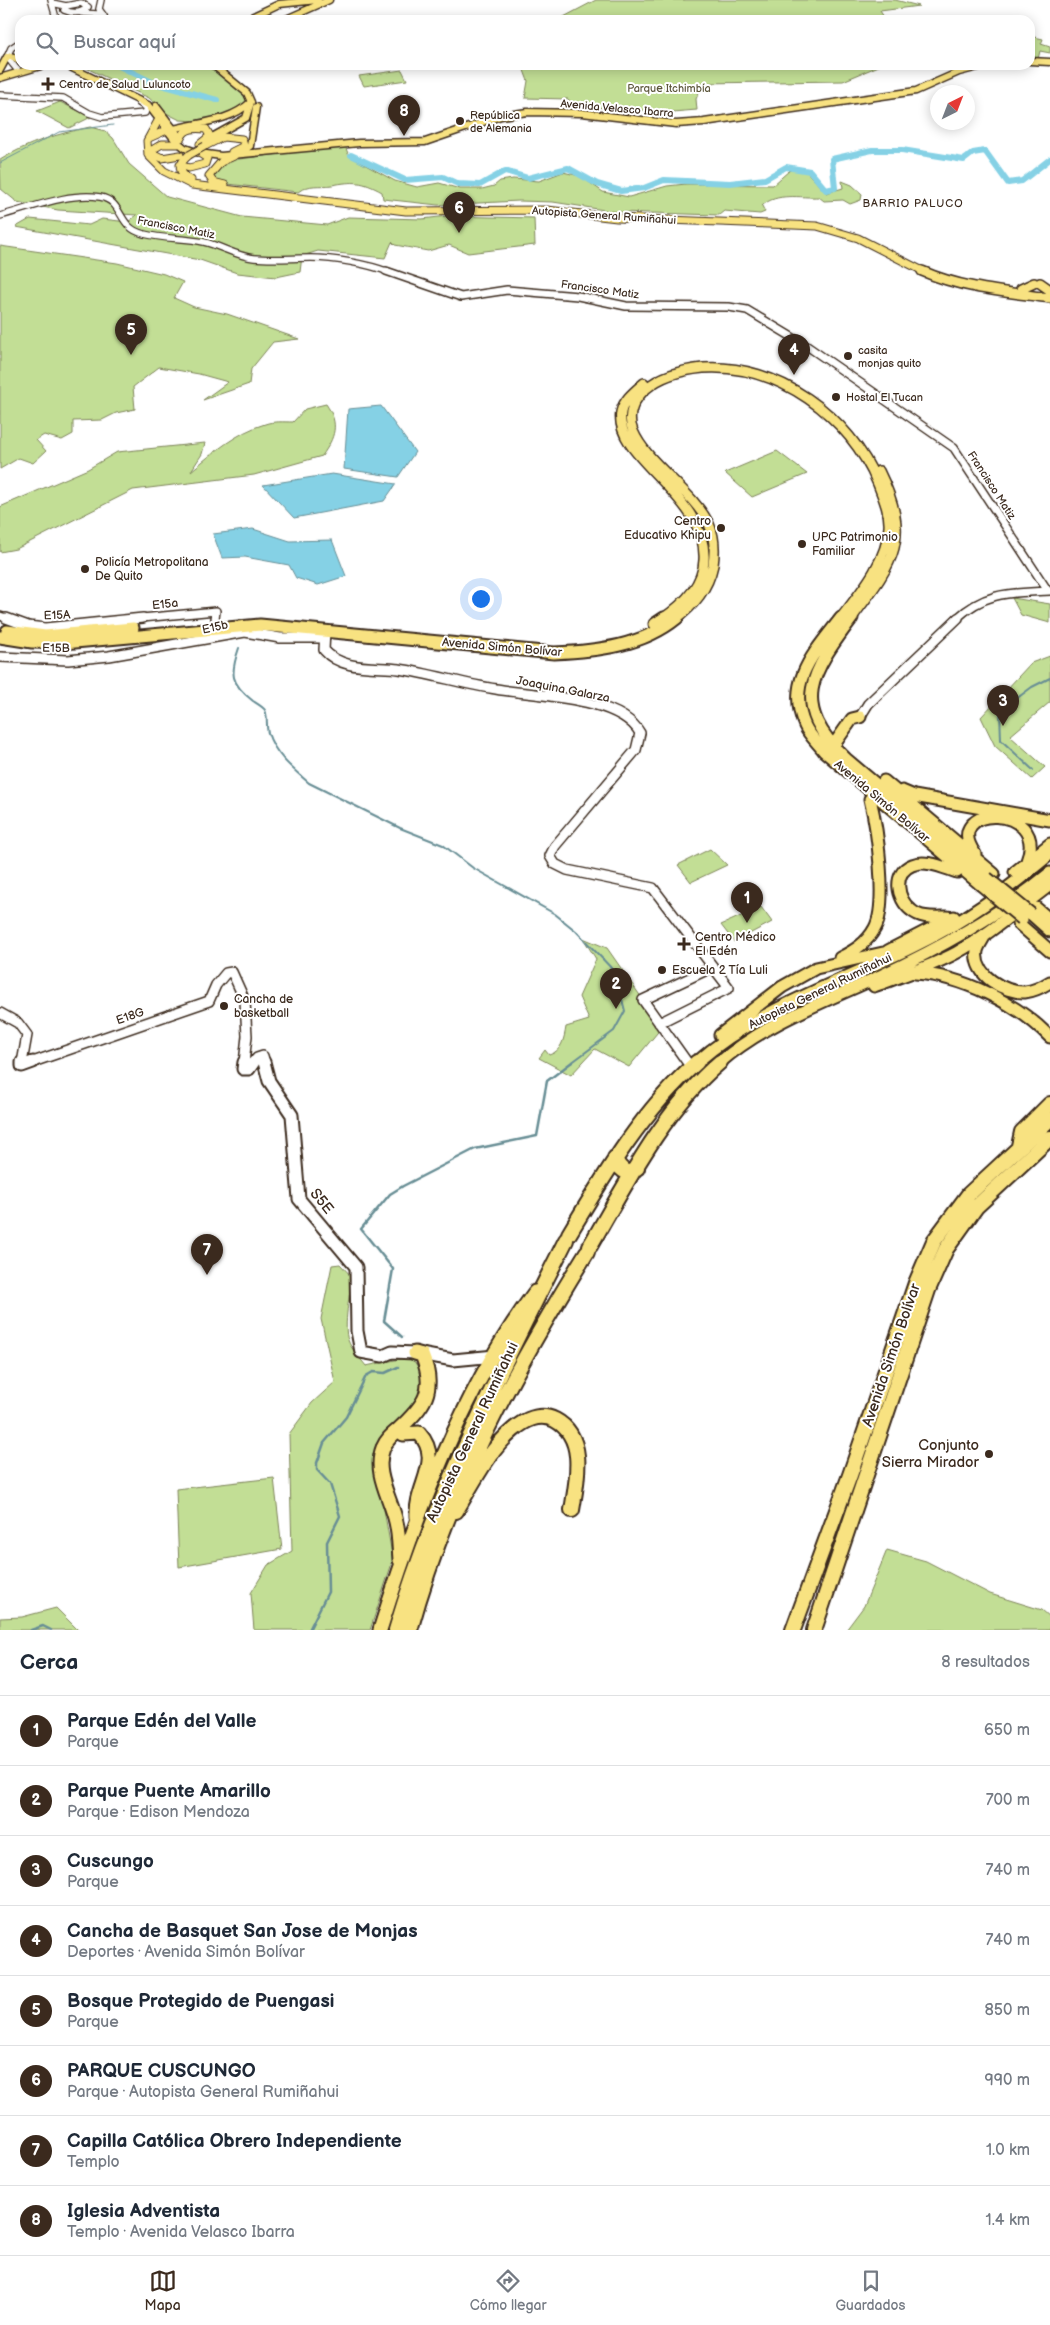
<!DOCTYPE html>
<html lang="es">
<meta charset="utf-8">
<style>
:root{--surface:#fff;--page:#f6f6f7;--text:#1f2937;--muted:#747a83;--line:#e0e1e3;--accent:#3b2a1e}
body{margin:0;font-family:"Balsamiq Sans",sans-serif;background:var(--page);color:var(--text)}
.compass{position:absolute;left:930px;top:85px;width:45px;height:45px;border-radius:50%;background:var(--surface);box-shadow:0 2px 12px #0003;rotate:42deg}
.you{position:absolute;left:480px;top:598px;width:18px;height:18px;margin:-12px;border:4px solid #fff;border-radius:50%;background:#1a73e8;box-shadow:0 0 0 8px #1a73e833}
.badge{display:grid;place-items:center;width:32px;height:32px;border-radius:50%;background:var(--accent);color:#fff;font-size:16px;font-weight:700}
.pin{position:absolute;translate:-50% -41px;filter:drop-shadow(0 1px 2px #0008)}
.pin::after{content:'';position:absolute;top:26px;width:18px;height:15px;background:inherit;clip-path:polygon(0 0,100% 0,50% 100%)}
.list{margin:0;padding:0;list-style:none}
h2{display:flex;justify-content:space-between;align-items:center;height:65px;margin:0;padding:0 20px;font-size:21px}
h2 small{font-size:16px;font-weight:400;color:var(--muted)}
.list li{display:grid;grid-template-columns:32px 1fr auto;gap:15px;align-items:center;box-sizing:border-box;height:70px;padding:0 20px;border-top:1px solid var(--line)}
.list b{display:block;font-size:19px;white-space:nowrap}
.list p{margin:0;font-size:16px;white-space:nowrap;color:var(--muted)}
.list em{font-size:16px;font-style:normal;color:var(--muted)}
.icon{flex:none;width:28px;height:28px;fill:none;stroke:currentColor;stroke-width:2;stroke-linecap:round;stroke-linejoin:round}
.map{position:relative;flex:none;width:1050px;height:1630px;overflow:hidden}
.search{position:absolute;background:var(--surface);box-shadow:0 2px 12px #0003;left:15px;right:15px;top:15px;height:55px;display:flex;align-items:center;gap:12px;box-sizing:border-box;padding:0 18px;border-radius:15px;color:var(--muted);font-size:19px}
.sheet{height:625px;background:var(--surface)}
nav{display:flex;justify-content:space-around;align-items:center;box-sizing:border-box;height:70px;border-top:1px solid var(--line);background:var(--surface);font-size:14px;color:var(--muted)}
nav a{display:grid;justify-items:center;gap:2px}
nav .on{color:var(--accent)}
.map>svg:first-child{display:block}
.green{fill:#c2de95;stroke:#7e845a}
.water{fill:#85d1e5;stroke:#678e95}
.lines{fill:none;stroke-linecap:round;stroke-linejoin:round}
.stream-far2{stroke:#678e95;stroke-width:1}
.stream-far1{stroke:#678e95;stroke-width:2}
.stream{stroke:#678e95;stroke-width:2.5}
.river{stroke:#85d1e5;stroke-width:6}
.secondary-far3-casing{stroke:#3b2a1e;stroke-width:8}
.secondary-far2-casing{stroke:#3b2a1e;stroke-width:10}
.secondary-far1-casing{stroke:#3b2a1e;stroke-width:12}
.secondary-casing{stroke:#3b2a1e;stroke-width:15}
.primary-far1-casing{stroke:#3b2a1e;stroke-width:9}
.primary-casing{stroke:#3b2a1e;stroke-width:17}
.highway-far3-casing{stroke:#3b2a1e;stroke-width:9}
.highway-far2-casing{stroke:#3b2a1e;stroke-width:12}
.highway-far1-casing{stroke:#3b2a1e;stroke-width:15}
.highway-casing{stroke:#3b2a1e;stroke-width:18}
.secondary-far3{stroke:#fff;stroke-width:5.5}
.secondary-far2{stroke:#fff;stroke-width:7}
.secondary-far1{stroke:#fff;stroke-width:9}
.secondary{stroke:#fff;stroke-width:11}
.primary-far1{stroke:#f8e281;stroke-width:6}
.primary{stroke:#f8e281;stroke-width:13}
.highway-far3{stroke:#f8e281;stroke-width:7}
.highway-far2{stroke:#f8e281;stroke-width:9}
.highway-far1{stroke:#f8e281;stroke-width:11}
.highway{stroke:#f8e281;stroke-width:14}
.highway-bridge-far1-casing{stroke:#3b2a1e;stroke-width:9;stroke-linecap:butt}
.highway-bridge-casing{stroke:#3b2a1e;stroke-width:15;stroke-linecap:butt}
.highway-bridge-far1{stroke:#f8e281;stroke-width:7}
.highway-bridge{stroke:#f8e281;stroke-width:11}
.poi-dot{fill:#3b2a1e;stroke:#fff;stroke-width:2}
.labels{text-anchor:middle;stroke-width:4;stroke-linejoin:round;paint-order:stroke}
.far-poi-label{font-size:11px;fill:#3b2a1e;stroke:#fff;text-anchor:start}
.far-park-label{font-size:11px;fill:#5d573c;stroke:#fff}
.far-street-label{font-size:11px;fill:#3b2a1e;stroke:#fff}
.far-neighbourhood-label{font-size:11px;letter-spacing:1px;fill:#3b2a1e;stroke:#fff}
.poi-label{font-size:12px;fill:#3b2a1e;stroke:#fff;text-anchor:start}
.street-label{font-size:12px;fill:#3b2a1e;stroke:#fff}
.near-street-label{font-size:15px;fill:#3b2a1e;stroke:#fff}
.near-poi-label{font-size:15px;fill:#3b2a1e;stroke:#fff;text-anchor:end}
</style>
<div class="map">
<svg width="1050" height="1630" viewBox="0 0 1050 1630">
<rect width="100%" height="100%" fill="#fff"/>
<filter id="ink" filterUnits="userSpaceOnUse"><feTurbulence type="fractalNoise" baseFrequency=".02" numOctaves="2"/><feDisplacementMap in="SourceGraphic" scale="10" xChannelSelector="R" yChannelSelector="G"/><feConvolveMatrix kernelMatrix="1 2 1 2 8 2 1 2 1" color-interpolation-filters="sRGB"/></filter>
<g filter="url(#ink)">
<path class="green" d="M596,0h299l24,6 -39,5 6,9h-328z
M1030,36l13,3 -2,5 9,3v6l-10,-2 -2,8 -8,-1z
M80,65h128l35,29 3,5v5l-12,10 -39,7 -15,-1 -14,-7 -17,-15z
M522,65h359l-38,16 -140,2 -7,16 1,11 -25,2 -97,-6 -7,-7 -43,-1 3,-17z
M402,70l5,10 -43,6 -5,-10z
M60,102l31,15 -22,11 -32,-17z
M90,127l15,4 8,7 16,26 38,33 75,20 85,8 21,-8 74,2 26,-3 86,2 1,27 -67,8 -19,-8 -21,6 -33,-6 -3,-3 -7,16 -67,-7 -16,5 -2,16 -24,5 -39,-4 -37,-13 -184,-33 14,-8 59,6 13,-6 26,3 9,-7 -79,-5 -41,-8 -16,-13 -1,-29c29,-18 57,-26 90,-33z
M345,146l4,10 46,25 22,6 22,-4 21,6h22l12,-3 6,-5 13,-2 26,2 24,-9 17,4 23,16 26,5 38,-11 19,-2 87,1 17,-15 16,1 20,22 17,-5 -1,-7 10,4 10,9 -1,6 -11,4 -7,-4 -19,1 -5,-4c-18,1 -43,-5 -57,9l3,6 -5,2 -36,-3 -5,4 -102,-3 -64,-10 -34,-1 -81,4 -55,-6 -1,-7c-20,-11 -28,-11 -50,-7 -13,2 -22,-2 -34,7l-70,-8 -12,-4 -3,-5 8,-11 10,-4z
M0,246l117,17 47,11 19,8 -9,16 20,9 33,7 72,25 -26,3 -22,27 -2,15 -46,16 25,-18 -29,-8 -40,-7 -26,20 2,22 -19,4 -14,7 -29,1v13l-11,6 -18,-5 -8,5 10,11 -13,12 -14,-5 -19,11z
M326,404c14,20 9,33 -4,52l-68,19 -121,15 -117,59 -16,3v-45l88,-38 29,-17 88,-9 -3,11 -11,17c22,-18 46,-39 74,-47 8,-3 19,-2 28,-2l12,-13z
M777,451l30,23 -55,23 -27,-24z
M1012,598l38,6v19l-29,-8z
M1050,656v46l-40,34 35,31 -13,12 -37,-33 -14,-29 50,-54z
M710,849l17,16 -36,17 -13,-17z
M761,907l11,15 -38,20 -13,-17z
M583,938l24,10 55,79 -33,40 -34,-18 -24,26 -32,-17 6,-8 4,5c13,-4 15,-16 17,-28l23,-7 -10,-23 17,-38z
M340,1264l12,13c-2,14 -9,51 -4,63 3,9 12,18 18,26l39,-8 8,2 11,15 -2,19 -14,20 -32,30v21l17,95 -23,70h-116l-3,-37 17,-28 24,-14 -3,-117 23,-31 23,-21 -14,-63 11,-54z
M274,1478l8,71 -103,18 -3,-78z
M887,1550l39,11 64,33 52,16 8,7v13h-204l18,-24z
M56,1608l22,22h-78v-12l22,-1z"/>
<path class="water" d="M381,406l34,46 -17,25 -54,-8 4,-60z
M332,474l64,10 -12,17 -90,17 -31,-33z
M253,529l37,12 42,-1 14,36 -28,9 -22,-7 -7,-13 -44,-8 -23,1 -9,-24z"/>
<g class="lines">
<path class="stream-far2" d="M0,163l59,-31 54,-7"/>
<path class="stream-far1" d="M239,648c-9,26 -9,35 14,53 3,2 10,6 12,9 3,6 1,17 3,23 7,22 25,36 41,50l91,45 43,17 30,23 82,46 21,17 39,41 10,39 -11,20 -43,32
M1033,770l-32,-30 -1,-29 32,-24 18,-9"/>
<path class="stream" d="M402,1337l-18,-16 9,-52 -32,-40 29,-35 13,-8 72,-37 62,-13 10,-55 25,-19
M31,1630l12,-4 8,4
M309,1630l19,-38 -1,-50 13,-26 -10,-32 -13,-14v-7l7,-20 22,-26 20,-41 7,-4 12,1 13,-6"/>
<path class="river" d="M117,65l37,18 63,17
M351,155l54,25 38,-3 15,7 22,1 25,-14 23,7 40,-10 29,16 24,7 23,-3 20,-8 66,3 35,-4 21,-12 24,4 16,19 9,-2 -3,-29 40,-9h30l62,10 9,-7 12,-2 23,32 14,-2 28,-22"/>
<defs>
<path id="secondary-far3" d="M51,0l5,18
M101,0l-2,9 5,7
M52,3l14,3
M81,3l7,4c-7,7 -15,7 -24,3l2,-4z
M81,13l16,1 9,6
M19,72l-12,-15 4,-9 9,-6
M0,95l63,3 26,15 13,4 43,-4 2,-5 -8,-5
M0,216c31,-8 68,-24 100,-19 24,4 17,31 44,37 19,5 40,4 60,8 17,4 32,14 50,16 19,2 38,0 57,0 23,0 57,6 78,14"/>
<path id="secondary-far2" d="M386,271l75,26 46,-7 71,6 48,10 103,1 18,3 60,36 147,102 94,143
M0,616l10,3
M131,619l85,-8 -1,8
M956,619c30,-28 55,-26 94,-28"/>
<path id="secondary-far1" d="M6,618l22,8 17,2 98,-10
M325,631l-1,19c18,21 51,16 75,19 33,5 64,15 97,20 38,7 123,7 144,44l-4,17 -81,96 -5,10 5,8 12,6 86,18 76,100 -70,35
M0,657l68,3 41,-4 136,-24 35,6h43
M860,717l8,-13 90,-86
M0,1013l18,10 9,12 -5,28
M687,1062l-44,-62 70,-33
M30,1063l179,-62 7,-16 10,-12 6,-1 13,29 2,35 -3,27
M253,1063l4,-5 6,-2 2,7"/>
<path id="secondary" d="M22,1062v4l11,-4
M244,1062l-1,7h6l5,-7
M264,1062l5,19 23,34 7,84 57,68 1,64 4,21 22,4 9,-4 23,1 38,7 42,-4"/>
<path id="primary-far1" d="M245,20l34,-16 39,-4
M284,20l45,-20
M11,56l9,5
M1030,61l20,1
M66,65l82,40 27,35 10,8 14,5 22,3 138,-13 66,-1 76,-26 26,-4 55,1 94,11 28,-2 212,-31 43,-19 27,-7
M0,70l7,-13
M0,78l44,-13
M156,106l23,30
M169,130c29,-8 59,-7 82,-28
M205,141l41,-23 5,-16 -4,-9 -34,-28
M240,153l10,-7 6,-39"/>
<path id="primary" d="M403,1434l16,-1c25,28 -4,52 -2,84
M400,1560c-1,-13 -1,-26 -4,-38 -5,-24 -23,-49 -13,-74 3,-8 9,-13 15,-18 26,-24 39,-39 24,-75l-7,-2
M380,1630c35,-112 84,-244 155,-338"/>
<path id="highway-far3" d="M159,119l-12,22 1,14 16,16 28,14 214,26 141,-1 70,8 200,8 41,12 67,34
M149,138l18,-8
M181,138c4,-11 15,-10 25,-9l4,7 -10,8
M178,144h-16l-10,6v3l10,5 18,-3
M205,146l18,-9 19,2 2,7 -12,6
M189,155c-12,10 -12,17 2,25
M180,165l9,3 16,-4 2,-6 -8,-5
M225,185l-12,-3 -4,-6 12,-14 13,-6"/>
<path id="highway-far2" d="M922,271c41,18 85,21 128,27
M1040,283l10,7
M1021,289l13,-6
M644,383c-9,8 -20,16 -23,29 -8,46 87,84 83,148 -1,26 -21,45 -42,59
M676,619c18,-14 32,-30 37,-54 2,-14 2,-28 -4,-41 -18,-35 -62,-60 -76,-93 -7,-16 1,-33 14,-43 15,-13 37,-18 56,-20 75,-5 147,48 175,116 5,13 12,29 11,43 -2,35 -29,66 -49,92
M851,619c42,-56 62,-79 28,-148"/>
<path id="highway-far1" d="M841,618c-26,34 -56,64 -36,108 4,9 13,17 19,25l156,133
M852,618c-41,55 -63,87 -6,141l141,119
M655,624l9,-6
M7,631l38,5 88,-8
M0,637l32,5 32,1 196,-18 294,28c43,-2 89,-7 123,-35
M833,746l19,-27 8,-2
M884,781l110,93
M902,791l12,5 136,24
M975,854c-36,-51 75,-51 52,7
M1015,872l35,-28
M1036,908l14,12
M1031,914l19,17
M948,917c-13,0 -27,2 -37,-7 -14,-11 -19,-37 1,-45 14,-6 32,3 45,7
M1018,923l32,28
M984,937c-2,4 -6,9 -7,14 -4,24 27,42 48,41 10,-1 17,-5 25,-10
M888,951l66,-34
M840,958c14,-7 27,-15 35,-30 13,-24 2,-101 -5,-129
M915,973c47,3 102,30 135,64
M874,986c28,-10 56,-19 82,-33 34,-19 63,-45 94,-68
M720,1035l62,-48 34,-19 67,-15
M696,1063c62,-55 143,-80 216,-116 51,-24 95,-57 138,-93
M719,1063c46,-40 105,-61 159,-86 62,-29 120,-61 172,-104"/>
<path id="highway" d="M1019,1146l3,-14 28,-28
M615,1158c2,7 6,12 13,15l9,-5
M569,1234c37,-62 74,-124 128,-172
M590,1246c37,-64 73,-135 130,-184
M456,1511c17,-28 32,-60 57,-81 12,-10 26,-18 42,-10 32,17 22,60 17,90
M396,1630c41,-139 106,-262 170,-390
M410,1630c39,-140 101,-255 177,-378
M793,1630l57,-155 66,-192 18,-42 35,-47 81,-75
M814,1630l114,-340 18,-41 30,-42 74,-69"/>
</defs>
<use href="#secondary-far3" class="secondary-far3-casing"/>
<use href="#secondary-far2" class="secondary-far2-casing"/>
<use href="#secondary-far1" class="secondary-far1-casing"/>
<use href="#secondary" class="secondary-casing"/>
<use href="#primary-far1" class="primary-far1-casing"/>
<use href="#primary" class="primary-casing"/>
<use href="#highway-far3" class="highway-far3-casing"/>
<use href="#highway-far2" class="highway-far2-casing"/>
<use href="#highway-far1" class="highway-far1-casing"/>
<use href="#highway" class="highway-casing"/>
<use href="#secondary-far3" class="secondary-far3"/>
<use href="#secondary-far2" class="secondary-far2"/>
<use href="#secondary-far1" class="secondary-far1"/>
<use href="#secondary" class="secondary"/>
<use href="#primary-far1" class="primary-far1"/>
<use href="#primary" class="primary"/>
<use href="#highway-far3" class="highway-far3"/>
<use href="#highway-far2" class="highway-far2"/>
<use href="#highway-far1" class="highway-far1"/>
<use href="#highway" class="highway"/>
<defs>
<path id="highway-bridge-far1" d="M189,155l16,-9"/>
<path id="highway-bridge" d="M987,878l44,36
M980,884l42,35"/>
</defs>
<use href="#highway-bridge-far1" class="highway-bridge-far1-casing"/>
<use href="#highway-bridge" class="highway-bridge-casing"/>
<use href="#highway-bridge-far1" class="highway-bridge-far1"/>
<use href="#highway-bridge" class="highway-bridge"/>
</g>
</g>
<g class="poi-dot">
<path d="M45.5 76.5h5v5h5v5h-5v5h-5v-5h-5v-5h5z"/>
<circle cx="460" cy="121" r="5"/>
<circle cx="848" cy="356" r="5"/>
<circle cx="836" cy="397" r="5"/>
<circle cx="721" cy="528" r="5"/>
<circle cx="802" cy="544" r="5"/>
<circle cx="85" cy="569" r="5"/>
<path d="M681.5 936.5h5v5h5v5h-5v5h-5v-5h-5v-5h5z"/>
<circle cx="662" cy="970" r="5"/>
<circle cx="224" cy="1006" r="5"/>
<circle cx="989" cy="1454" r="5"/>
</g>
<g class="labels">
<g class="far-poi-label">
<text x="59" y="88">Centro de Salud Luluncoto</text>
<text x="470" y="119">República<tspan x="470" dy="13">de Alemania</tspan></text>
<text x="858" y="354">casita<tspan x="858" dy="13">monjas quito</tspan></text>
<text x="846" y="401">Hostal El Tucan</text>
</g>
<g class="far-park-label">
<text x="669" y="92">Parque Itchimbía</text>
</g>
<g class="far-street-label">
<text transform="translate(617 108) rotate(5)" y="4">Avenida Velasco Ibarra</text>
<text transform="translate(604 215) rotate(4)" y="4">Autopista General Rumiñahui</text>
<text transform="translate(176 227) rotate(11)" y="4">Francisco Matiz</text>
<text transform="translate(600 289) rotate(8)" y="4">Francisco Matiz</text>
<text transform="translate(992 485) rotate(57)" y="4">Francisco Matiz</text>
</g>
<g class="far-neighbourhood-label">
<text x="913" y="207">BARRIO PALUCO</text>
</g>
<g class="poi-label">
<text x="711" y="525" text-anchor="end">Centro<tspan x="711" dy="14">Educativo Khipu</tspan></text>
<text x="812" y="541">UPC Patrimonio<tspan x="812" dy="14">Familiar</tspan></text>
<text x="95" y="566">Policía Metropolitana<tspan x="95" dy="14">De Quito</tspan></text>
<text x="695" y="941">Centro Médico<tspan x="695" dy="14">El Edén</tspan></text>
<text x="672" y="974">Escuela 2 Tía Luli</text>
<text x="234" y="1003">Cancha de<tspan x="234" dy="14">basketball</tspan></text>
</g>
<g class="street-label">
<text transform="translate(165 604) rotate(-6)" y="4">E15a</text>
<text transform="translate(57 615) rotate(-2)" y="4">E15A</text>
<text transform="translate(215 627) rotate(-12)" y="4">E15b</text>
<text transform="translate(502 647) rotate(5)" y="4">Avenida Simón Bolívar</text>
<text transform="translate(56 648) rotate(1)" y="4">E15B</text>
<text transform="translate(563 689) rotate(11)" y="4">Joaquina Galarza</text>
<text transform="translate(882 801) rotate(40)" y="4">Avenida Simón Bolívar</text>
<text transform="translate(820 991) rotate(-26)" y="4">Autopista General Rumiñahui</text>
<text transform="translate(130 1016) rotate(-19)" y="4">E18G</text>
</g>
<g class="near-street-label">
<text transform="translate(322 1201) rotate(51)" y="5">S5E</text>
<text transform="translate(891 1355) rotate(-71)" y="5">Avenida Simón Bolívar</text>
<text transform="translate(472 1432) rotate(-65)" y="5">Autopista General Rumiñahui</text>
</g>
<g class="near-poi-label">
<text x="979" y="1450">Conjunto<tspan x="979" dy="17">Sierra Mirador</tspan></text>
</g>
</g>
</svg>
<svg class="compass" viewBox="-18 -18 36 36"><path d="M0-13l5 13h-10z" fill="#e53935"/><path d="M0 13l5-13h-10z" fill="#747a83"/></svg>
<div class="you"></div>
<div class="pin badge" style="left:747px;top:923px">1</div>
<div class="pin badge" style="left:616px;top:1009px">2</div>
<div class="pin badge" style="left:1003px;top:726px">3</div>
<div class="pin badge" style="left:794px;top:375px">4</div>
<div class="pin badge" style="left:131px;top:355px">5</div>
<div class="pin badge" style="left:459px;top:233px">6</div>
<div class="pin badge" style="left:207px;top:1275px">7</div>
<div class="pin badge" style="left:404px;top:136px">8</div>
<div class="search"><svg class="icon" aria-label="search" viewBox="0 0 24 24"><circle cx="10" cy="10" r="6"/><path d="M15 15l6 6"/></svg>Buscar aquí</div>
</div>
<section class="sheet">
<h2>Cerca<small>8 resultados</small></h2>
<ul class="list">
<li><span class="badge">1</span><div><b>Parque Edén del Valle</b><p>Parque</p></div><em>650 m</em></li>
<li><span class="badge">2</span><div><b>Parque Puente Amarillo</b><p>Parque · Edison Mendoza</p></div><em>700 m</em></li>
<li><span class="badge">3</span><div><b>Cuscungo</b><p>Parque</p></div><em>740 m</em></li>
<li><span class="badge">4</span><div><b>Cancha de Basquet San Jose de Monjas</b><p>Deportes · Avenida Simón Bolívar</p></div><em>740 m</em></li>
<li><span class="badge">5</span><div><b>Bosque Protegido de Puengasi</b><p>Parque</p></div><em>850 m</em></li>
<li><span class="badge">6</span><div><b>PARQUE CUSCUNGO</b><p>Parque · Autopista General Rumiñahui</p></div><em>990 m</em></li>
<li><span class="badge">7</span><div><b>Capilla Católica Obrero Independiente</b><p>Templo</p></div><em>1.0 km</em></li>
<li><span class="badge">8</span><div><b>Iglesia Adventista</b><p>Templo · Avenida Velasco Ibarra</p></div><em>1.4 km</em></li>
</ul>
</section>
<nav>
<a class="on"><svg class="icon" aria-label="map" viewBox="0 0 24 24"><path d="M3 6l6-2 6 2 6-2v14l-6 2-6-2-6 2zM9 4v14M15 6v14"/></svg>Mapa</a>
<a><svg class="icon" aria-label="directions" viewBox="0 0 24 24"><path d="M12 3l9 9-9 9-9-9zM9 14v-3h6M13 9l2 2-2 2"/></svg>Cómo llegar</a>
<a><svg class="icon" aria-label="saved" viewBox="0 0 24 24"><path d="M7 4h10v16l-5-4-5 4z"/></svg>Guardados</a>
</nav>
